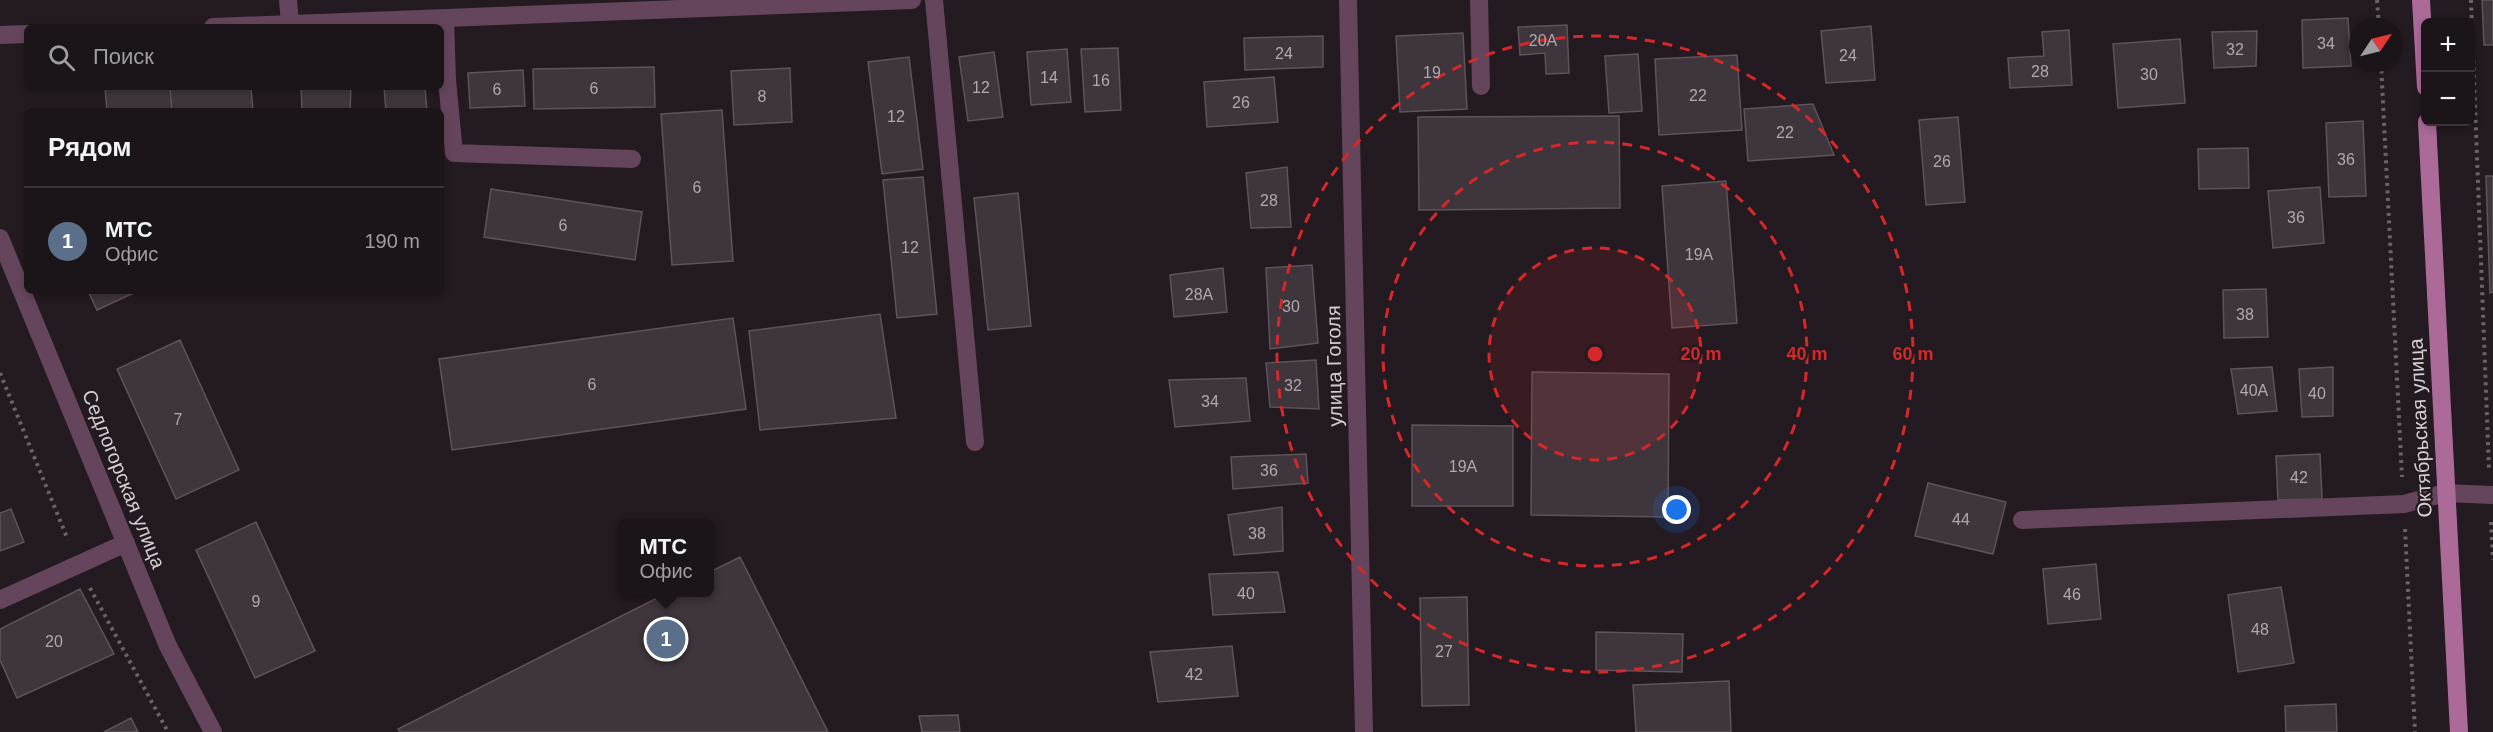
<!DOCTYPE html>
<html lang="ru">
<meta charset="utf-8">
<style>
:root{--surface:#1b1419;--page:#282126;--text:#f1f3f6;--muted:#a09ea2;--line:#393338;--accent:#8c9099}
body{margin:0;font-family:Arial,sans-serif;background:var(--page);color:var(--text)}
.controls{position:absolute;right:18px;top:18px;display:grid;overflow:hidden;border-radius:9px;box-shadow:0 3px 9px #0003}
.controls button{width:54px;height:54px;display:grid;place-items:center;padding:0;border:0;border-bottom:2px solid var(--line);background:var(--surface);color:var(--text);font:30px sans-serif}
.compass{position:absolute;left:2349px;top:18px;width:54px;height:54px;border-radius:50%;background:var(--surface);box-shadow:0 3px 9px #0003;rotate:55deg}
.you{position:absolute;left:1677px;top:510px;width:21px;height:21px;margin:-15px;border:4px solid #fff;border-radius:50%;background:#1a73e8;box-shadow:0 0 0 9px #1a73e833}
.badge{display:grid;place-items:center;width:39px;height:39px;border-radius:50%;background:var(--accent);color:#fff;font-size:20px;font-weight:700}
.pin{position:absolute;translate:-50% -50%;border:3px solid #fff;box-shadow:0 2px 6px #0006}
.popup{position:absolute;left:618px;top:519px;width:96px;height:78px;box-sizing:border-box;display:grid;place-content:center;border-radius:9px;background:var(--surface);filter:drop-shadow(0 2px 4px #0005);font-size:20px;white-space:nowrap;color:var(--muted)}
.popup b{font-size:22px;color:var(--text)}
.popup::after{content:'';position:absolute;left:50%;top:100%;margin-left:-12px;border:12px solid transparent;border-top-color:var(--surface)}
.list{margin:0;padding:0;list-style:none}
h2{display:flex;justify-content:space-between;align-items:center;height:78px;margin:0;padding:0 24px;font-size:26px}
h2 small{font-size:20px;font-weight:400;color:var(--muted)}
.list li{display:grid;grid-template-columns:39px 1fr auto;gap:18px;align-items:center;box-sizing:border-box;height:108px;padding:0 24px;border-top:2px solid var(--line)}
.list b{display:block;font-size:22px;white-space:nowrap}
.list p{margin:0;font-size:20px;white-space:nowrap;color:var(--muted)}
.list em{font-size:20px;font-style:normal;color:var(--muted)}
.icon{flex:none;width:33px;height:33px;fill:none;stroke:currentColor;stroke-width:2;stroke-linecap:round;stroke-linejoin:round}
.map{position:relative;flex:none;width:2493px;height:732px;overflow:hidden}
.search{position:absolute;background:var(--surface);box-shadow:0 3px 9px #0003;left:24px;top:24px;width:420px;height:66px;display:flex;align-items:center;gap:15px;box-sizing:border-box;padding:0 21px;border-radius:9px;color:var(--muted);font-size:22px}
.panel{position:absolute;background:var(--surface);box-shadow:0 3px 9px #0003;left:24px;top:108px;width:420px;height:186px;border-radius:9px}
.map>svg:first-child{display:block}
.building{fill:#3f353c;stroke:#5f535b;stroke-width:1.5}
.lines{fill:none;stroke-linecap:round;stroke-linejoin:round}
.path{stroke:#6c6369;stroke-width:4;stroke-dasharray:3 4.5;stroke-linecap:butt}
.minor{stroke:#65455b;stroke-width:18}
.major{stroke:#ac6a99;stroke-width:18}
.ring{fill:none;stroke:#d62828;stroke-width:3;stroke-dasharray:10 8}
.labels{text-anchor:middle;stroke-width:4.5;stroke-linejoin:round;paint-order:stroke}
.number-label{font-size:16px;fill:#b0a8ad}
.street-label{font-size:20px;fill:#d5cfd3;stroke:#241a21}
.centre{fill:#d62828;stroke:#241a21;stroke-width:3}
.ring-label{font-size:18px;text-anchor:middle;font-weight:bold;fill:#d62828;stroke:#241a21;stroke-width:4.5;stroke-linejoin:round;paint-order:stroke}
</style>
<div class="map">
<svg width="2493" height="732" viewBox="0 0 2493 732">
<rect width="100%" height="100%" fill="#241a21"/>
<path class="building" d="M2482,0h11v45h-9z
M2348,18l3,48 -48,2 -1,-48z
M1567,25l2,48 -23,1 -1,-21 -25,2 -2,-28z
M1871,26l4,54 -49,3 -5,-52z
M2069,30l3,55 -62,3 -2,-30 36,-2 -2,-24z
M2257,31l-1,35 -42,2 -2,-36z
M1463,33l4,76 -67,3 -4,-76z
M1323,36v31l-78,3 -1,-32z
M2180,39l5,64 -67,5 -5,-64z
M1118,48l3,62 -36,2 -4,-63z
M1067,49l4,53 -40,3 -4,-53z
M994,52l9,65 -35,4 -9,-64z
M1638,54l4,57 -33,2 -4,-57z
M1737,55l5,75 -83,5 -4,-76z
M909,57l14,112 -41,5 -14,-112z
M654,67l1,40 -121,2 -1,-40z
M790,68l2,54 -58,3 -3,-54z
M523,70l2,36 -55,2 -2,-35z
M1274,77l4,45 -71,5 -3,-45z
M105,87h65l2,24h-65z
M170,87h81l2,24h-81z
M301,87h50l-1,23 -48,-1z
M384,87h41l2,24h-41z
M1813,104l21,51 -86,6 -4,-52z
M722,110l11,151 -61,4 -11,-151z
M1619,116l1,92 -201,2 -1,-93z
M1958,117l7,85 -39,3 -7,-85z
M2363,121l3,75 -37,1 -3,-74z
M2248,148l1,40 -50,1 -1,-40z
M1287,167l4,60 -40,1 -5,-55z
M2486,176h7v116l-3,1z
M923,177l14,137 -40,4 -14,-138z
M1726,181l11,142 -65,5 -10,-142z
M2320,187l4,56 -51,5 -5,-57z
M491,189l151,23 -7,48 -151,-23z
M1018,193l13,133 -43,4 -14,-132z
M1312,265l6,78 -48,6 -4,-81z
M1223,268l4,44 -53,5 -4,-42z
M2266,289l2,48 -44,1 -1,-48z
M88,291h50l-41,19z
M88,291h50l-41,19z
M880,314l16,104 -136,12 -11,-99z
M733,318l13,91 -294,41 -13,-91z
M180,340l59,130 -63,29 -59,-130z
M180,340l59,130 -63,29 -59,-130z
M1316,360l3,49 -49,-2 -4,-44z
M2272,367l5,44 -39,3 -7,-45z
M2333,367v49l-31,1 -3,-48z
M1532,372l137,2 -1,143 -137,-2z
M1246,378l4,43 -75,6 -6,-47z
M1412,425l101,1v80h-101z
M1306,454l2,29 -75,6 -2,-32z
M2320,454l2,45 -44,1 -2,-44z
M1928,483l78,19 -13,52 -78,-18z
M1282,507l1,44 -49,4 -6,-40z
M11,509l13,33 -24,9v-38z
M256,522l59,129 -60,27 -59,-128z
M740,557l88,175h-428l-2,-3 271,-137h41v-20z
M2096,564l5,55 -53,5 -5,-55z
M1278,572l7,40 -72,3 -4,-41z
M2281,587l13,76 -56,9 -10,-77z
M80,589l34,65 -97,44 -17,-38v-31z
M1467,597l2,108 -47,1 -2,-108z
M1467,597l2,108 -47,1 -2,-108z
M1596,632l87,2 -1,38 -86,-2z
M1232,646l6,50 -80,6 -8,-50z
M1729,681l2,51h-95l-3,-47z
M2336,704l1,28h-51l-1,-26z
M958,715l2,17h-38l-3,-16z
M131,718l7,14h-34z"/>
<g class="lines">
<path class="path" d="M2377,0l2,27
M2471,0l18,470
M2381,63l21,414
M0,373l68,167
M2491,522l2,38
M2405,529l10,203
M90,588l78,144"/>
<path class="minor" d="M288,0l2,24
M934,0l41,442
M1348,0l16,732
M1479,0l2,86
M445,18l2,62 7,73 178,6
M213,27l699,-27
M0,35l27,-1
M0,238l168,408 45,86
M2022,520l382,-16 41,-11 48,2
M0,600l126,-57"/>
<path class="major" d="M2421,0l5,87
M2427,122l32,610"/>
</g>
<circle cx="1595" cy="354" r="106" fill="#d62828" fill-opacity=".12"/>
<g class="ring">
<circle cx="1595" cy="354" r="106"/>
<circle cx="1595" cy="354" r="212"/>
<circle cx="1595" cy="354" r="318"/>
</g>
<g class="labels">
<g class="number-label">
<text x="1543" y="46">20А</text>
<text x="2326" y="49">34</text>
<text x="2235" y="55">32</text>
<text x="1284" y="59">24</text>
<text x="1848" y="61">24</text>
<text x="2040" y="77">28</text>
<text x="1432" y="78">19</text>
<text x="2149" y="80">30</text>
<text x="1049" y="83">14</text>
<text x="1101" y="86">16</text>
<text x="981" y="93">12</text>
<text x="594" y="94">6</text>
<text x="497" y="95">6</text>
<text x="1698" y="101">22</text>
<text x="762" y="102">8</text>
<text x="1241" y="108">26</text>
<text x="896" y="122">12</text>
<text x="1785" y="138">22</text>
<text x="2346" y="165">36</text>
<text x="1942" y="167">26</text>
<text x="697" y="193">6</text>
<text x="1269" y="206">28</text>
<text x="2296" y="223">36</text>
<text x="563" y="231">6</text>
<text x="910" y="253">12</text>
<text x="1699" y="260">19А</text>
<text x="1199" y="300">28А</text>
<text x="1291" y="312">30</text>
<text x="2245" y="320">38</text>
<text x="592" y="390">6</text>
<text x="1293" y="391">32</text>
<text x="2254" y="396">40А</text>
<text x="2317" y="399">40</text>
<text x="1210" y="407">34</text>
<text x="178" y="425">7</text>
<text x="1463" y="472">19А</text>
<text x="1269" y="476">36</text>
<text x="2299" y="483">42</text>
<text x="1961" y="525">44</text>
<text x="1257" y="539">38</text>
<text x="1246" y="599">40</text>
<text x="2072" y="600">46</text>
<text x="256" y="607">9</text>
<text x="2260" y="635">48</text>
<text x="54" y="647">20</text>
<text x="1444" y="657">27</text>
<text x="1194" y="680">42</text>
</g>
<g class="street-label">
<text transform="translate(1334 366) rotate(-91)" y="7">улица Гоголя</text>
<text transform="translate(2420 428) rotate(-93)" y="7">Октябрьская улица</text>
<text transform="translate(124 479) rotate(68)" y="7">Седлогорская улица</text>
</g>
</g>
<circle cx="1595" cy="354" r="9" class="centre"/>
<g class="ring-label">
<text x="1701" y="360">20 m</text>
<text x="1807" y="360">40 m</text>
<text x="1913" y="360">60 m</text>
</g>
</svg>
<div class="controls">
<button>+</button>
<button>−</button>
</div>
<svg class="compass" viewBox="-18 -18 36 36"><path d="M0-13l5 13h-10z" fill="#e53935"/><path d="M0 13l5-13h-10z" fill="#a09ea2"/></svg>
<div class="you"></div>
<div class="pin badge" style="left:666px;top:639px;background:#5c6f8a">1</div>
<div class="popup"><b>МТС</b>Офис</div>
<div class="search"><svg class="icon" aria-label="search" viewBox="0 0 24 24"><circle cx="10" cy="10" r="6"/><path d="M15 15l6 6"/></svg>Поиск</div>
<section class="panel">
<h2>Рядом<small></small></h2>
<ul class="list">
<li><span class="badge" style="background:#5c6f8a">1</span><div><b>МТС</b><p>Офис</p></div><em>190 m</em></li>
</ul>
</section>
</div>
